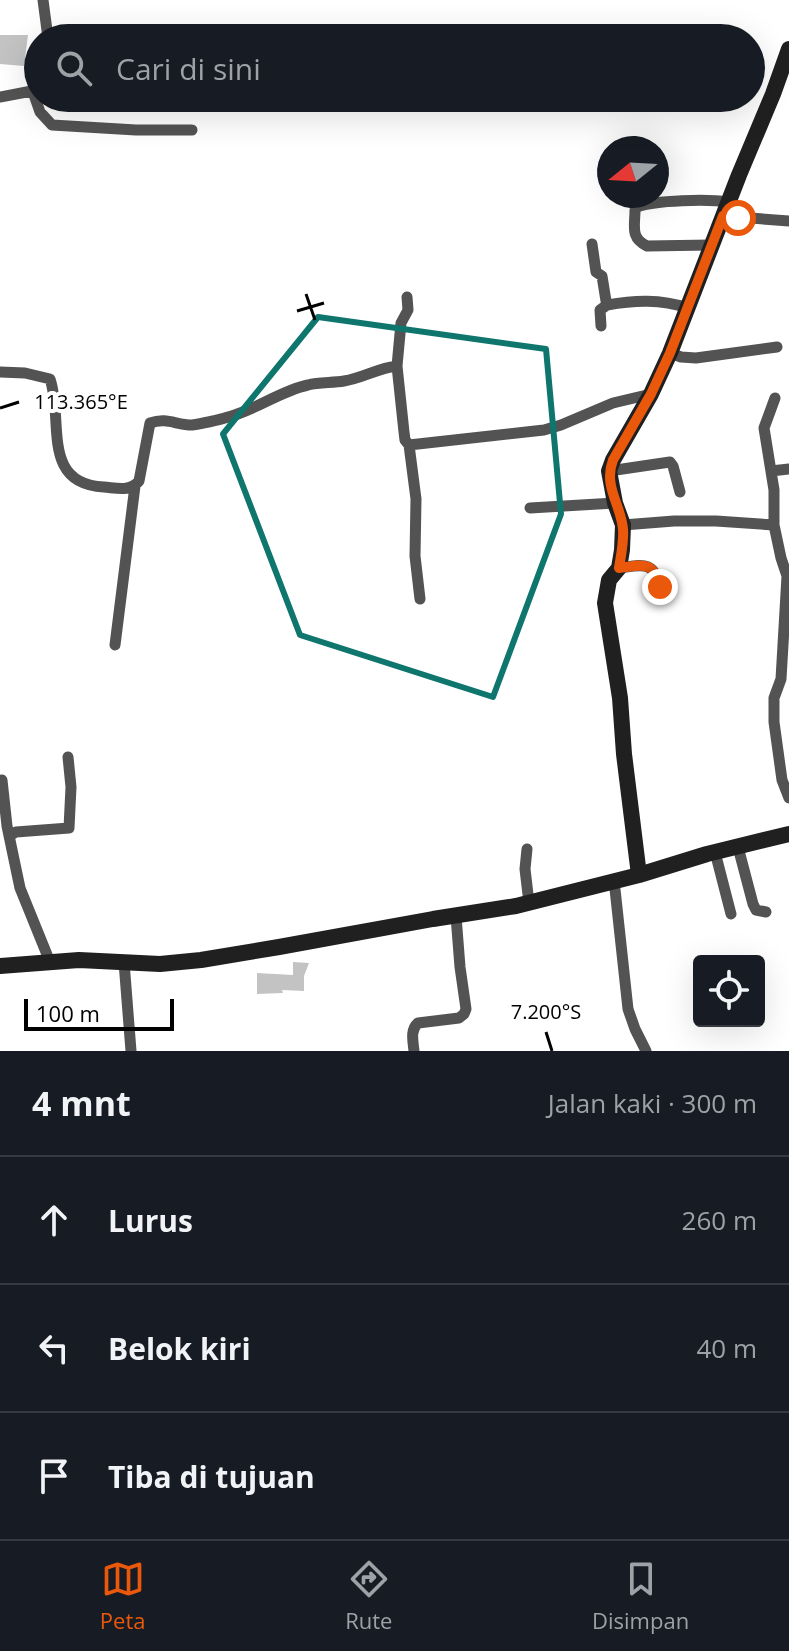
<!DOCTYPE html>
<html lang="id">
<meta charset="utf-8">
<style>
:root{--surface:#171b24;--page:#242831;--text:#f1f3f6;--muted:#9ea1a6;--line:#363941;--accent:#ea580c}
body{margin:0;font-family:"Open Sans",sans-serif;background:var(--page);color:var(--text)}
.controls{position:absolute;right:24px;bottom:24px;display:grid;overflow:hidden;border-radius:8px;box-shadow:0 8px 32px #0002}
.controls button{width:72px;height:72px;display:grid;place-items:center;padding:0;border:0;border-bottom:2px solid var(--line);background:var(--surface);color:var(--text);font:40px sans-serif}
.compass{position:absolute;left:597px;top:136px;width:72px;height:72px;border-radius:50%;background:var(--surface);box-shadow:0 8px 32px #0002;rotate:252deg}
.scale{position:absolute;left:24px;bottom:20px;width:150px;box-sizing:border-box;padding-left:8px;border:4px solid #000;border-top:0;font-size:22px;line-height:28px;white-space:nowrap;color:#000;-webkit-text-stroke:6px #fff;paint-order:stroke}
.stop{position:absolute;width:24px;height:24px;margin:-18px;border:6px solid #ea580c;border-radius:50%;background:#fff}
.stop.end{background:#ea580c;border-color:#fff;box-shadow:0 2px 8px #0008}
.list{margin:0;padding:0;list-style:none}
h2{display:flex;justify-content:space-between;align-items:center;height:104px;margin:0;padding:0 32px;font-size:34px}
h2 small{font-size:26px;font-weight:400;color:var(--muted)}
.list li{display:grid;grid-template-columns:52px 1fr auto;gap:24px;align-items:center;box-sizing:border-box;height:128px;padding:0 32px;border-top:2px solid var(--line)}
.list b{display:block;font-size:30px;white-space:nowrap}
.list em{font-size:26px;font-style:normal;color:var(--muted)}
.icon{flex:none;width:44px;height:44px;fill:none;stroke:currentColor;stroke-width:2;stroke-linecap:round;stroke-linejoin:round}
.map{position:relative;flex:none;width:789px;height:1051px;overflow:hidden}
.search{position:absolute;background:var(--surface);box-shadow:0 8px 32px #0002;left:24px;right:24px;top:24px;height:88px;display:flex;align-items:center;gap:20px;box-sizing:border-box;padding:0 28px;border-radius:44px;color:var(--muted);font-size:30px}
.sheet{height:488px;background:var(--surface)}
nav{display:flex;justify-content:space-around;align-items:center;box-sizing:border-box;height:112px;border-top:2px solid var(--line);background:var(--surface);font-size:22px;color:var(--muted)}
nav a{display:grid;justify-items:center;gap:4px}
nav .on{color:var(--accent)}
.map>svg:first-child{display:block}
.building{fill:#c3c3c3}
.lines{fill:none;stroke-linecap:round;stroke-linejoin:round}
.street{stroke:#535353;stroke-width:11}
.secondary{stroke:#202020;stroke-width:16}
.route{stroke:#ea580c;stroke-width:10}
.marked{fill:none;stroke:#0f766e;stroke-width:6;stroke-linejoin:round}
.ticks{fill:none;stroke:#000;stroke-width:3}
.ticks-label{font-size:20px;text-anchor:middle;fill:#000;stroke:#fff;stroke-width:8;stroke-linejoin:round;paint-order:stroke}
</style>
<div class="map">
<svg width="789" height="1051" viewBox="0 0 789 1051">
<rect width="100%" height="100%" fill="#fff"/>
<path class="building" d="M60,24h35l-2,14h-36z
M0,35h28l-4,31 -24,-2z
M293,962l16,1 -5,13v15l-22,-1 1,3 -26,1v-21l36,2z"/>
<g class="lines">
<path class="street" d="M43,0l5,38
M33,92l7,20 12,13 84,5h56
M0,97l37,-7
M723,216l66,5
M592,244l4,28 6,4 4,25 1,4 -7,5 1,16
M711,245l-64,1c-17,-8 -12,-20 -12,-36l2,-3c18,-7 72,-8 91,-5
M607,305c28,-5 53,-6 81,3
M670,353l11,4 15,1 81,-11
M397,366l4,-43 7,-13 -1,-13
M0,372l25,1 25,6c14,40 -10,105 54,108 13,1 26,5 35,-6l11,-58c17,-6 26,2 42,2 7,-1 28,-5 36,-8 28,-7 52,-26 80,-32 11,-3 24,-2 36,-4 19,-3 34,-13 53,-15l7,66 1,8 4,5 135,-15 17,-5 52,-22 38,-9
M409,445l7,54 -1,57 5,43
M609,471l61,-9 3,4 7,26
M771,471l18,-2
M530,508l85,-5
M623,525l51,-4h42l58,4 7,33 6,18 -6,103 -7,19v24l8,58 7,18
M774,525v-35l-10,-62 11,-30
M619,568c23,-3 35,-8 41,19
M115,645l20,-159
M2,780l5,46 13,62 30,74
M9,836l7,-4 53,-4 2,-41 -3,-30
M738,847l15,57 3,6 10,2
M527,849l-2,20 4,34
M715,852l16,62
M614,880l14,129 7,20 11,22
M124,962l7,89
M414,1051c-1,-10 -4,-21 4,-28l41,-5 5,-4 2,-5 -6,-42 -4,-51"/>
<path class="secondary" d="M639,875l-15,-121 -4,-56 -15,-95 4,-23 10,-12 3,-18 1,-25 -8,-22 -6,-32 4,-11 38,-66 19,-41 69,-178 34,-81 16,-45
M0,966l79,-6 81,4 41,-4 78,-13 154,-28 83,-13 123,-31 68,-21 82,-20"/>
</g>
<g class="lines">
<path class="route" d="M660,587c-6,-27 -18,-22 -41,-19 2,-13 5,-26 4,-39 -2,-24 -20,-43 -10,-69l38,-66 19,-41 53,-137 15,2"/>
</g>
<path class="marked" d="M318,317l228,32 15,165 -68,183 -193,-62 -77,-201z"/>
<path class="ticks" d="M306,294l9,26M297,311l27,-8M0,408l19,-6M546,1032l6,19"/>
<g class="ticks-label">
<text x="81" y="409">113.365°E</text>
<text x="546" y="1019">7.200°S</text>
</g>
</svg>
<div class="controls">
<button><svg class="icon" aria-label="locate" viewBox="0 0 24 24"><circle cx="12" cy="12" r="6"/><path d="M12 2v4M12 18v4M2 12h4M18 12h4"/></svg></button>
</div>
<svg class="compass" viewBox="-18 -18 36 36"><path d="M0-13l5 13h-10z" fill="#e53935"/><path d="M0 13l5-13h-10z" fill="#9ea1a6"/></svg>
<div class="scale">100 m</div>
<div class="stop" style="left:738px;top:218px"></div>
<div class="stop end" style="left:660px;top:587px"></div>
<div class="search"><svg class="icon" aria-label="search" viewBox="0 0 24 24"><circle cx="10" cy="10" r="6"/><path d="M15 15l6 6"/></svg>Cari di sini</div>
</div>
<section class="sheet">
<h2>4 mnt<small>Jalan kaki · 300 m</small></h2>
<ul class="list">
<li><svg class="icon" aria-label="ahead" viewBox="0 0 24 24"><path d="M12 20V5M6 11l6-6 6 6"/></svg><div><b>Lurus</b></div><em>260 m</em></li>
<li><svg class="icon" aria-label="left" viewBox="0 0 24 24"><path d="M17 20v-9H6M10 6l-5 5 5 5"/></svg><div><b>Belok kiri</b></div><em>40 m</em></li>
<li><svg class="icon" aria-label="arrive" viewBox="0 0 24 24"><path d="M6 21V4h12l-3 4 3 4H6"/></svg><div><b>Tiba di tujuan</b></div></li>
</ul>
</section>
<nav>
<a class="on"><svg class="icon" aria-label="map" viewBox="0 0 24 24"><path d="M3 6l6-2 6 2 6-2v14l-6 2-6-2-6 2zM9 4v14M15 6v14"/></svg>Peta</a>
<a><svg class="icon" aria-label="directions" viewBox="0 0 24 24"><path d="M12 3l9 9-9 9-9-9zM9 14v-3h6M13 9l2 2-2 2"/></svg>Rute</a>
<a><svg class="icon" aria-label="saved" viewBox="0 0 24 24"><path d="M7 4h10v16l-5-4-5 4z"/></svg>Disimpan</a>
</nav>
